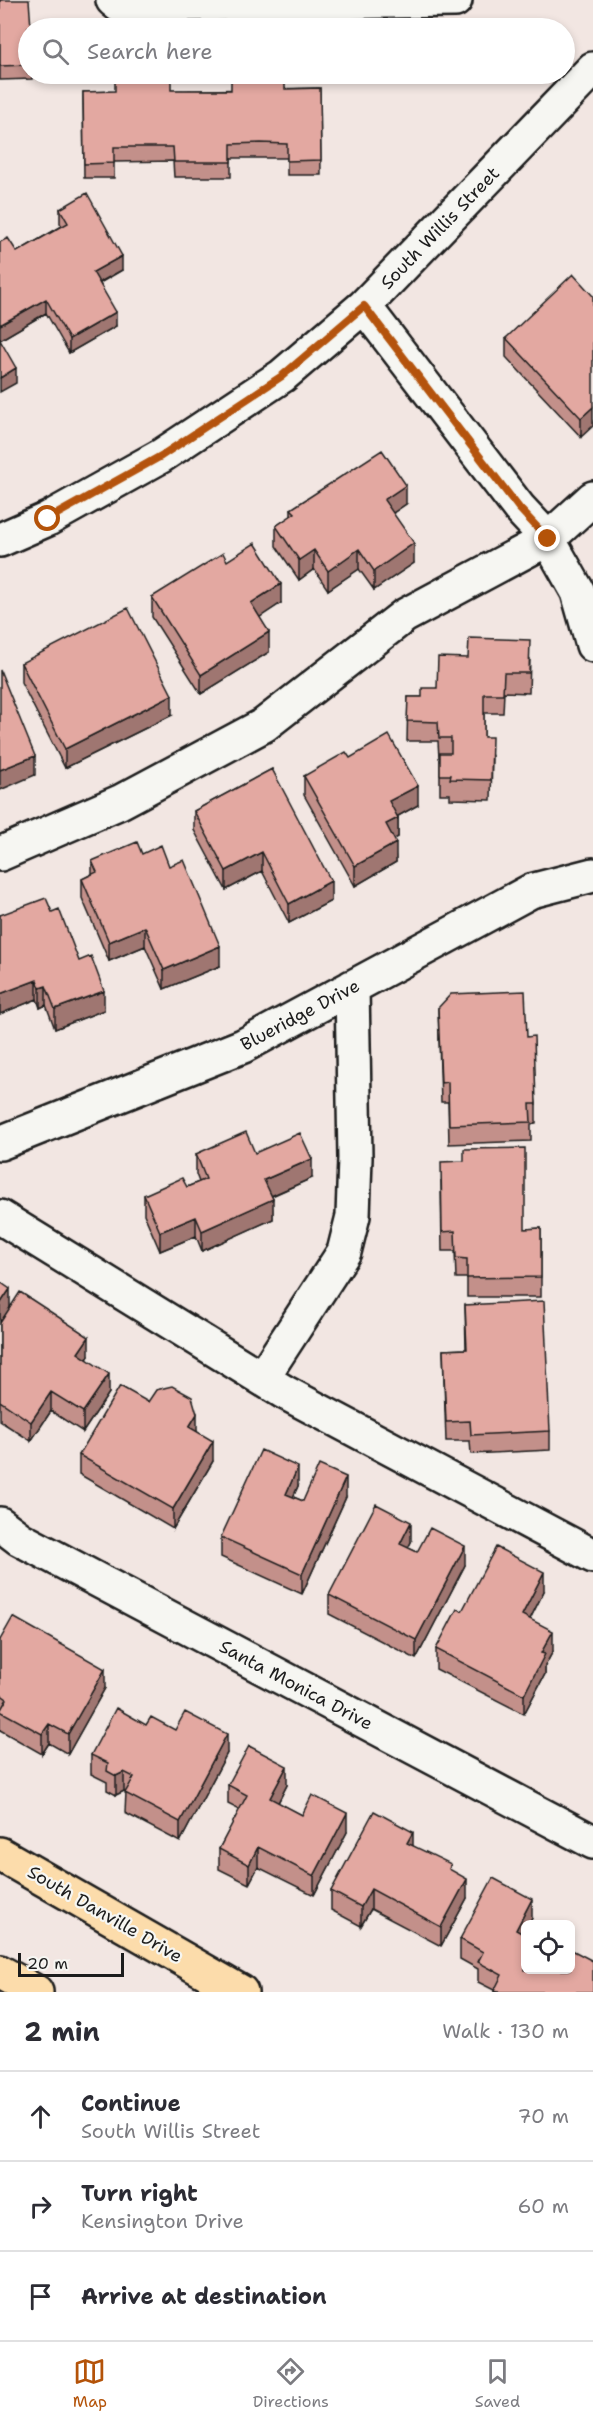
<!DOCTYPE html>
<meta charset="utf-8">
<style>
:root{--surface:#fff;--page:#f7f7f7;--text:#2b2b33;--muted:#7c7c81;--line:#e1e1e2;--accent:#b45309}
body{margin:0;font-family:"Shantell Sans",sans-serif;background:var(--page);color:var(--text)}
.controls{position:absolute;right:18px;bottom:18px;display:grid;overflow:hidden;border-radius:9px;box-shadow:0 3px 9px #0003}
.controls button{width:54px;height:54px;display:grid;place-items:center;padding:0;border:0;border-bottom:2px solid var(--line);background:var(--surface);color:var(--text);font:30px sans-serif}
.scale{position:absolute;left:18px;bottom:15px;width:106px;box-sizing:border-box;padding-left:6px;border:3px solid #1c1c1c;border-top:0;font-size:16px;line-height:21px;white-space:nowrap;color:#1c1c1c;-webkit-text-stroke:4px #f6f6f2;paint-order:stroke}
.stop{position:absolute;width:18px;height:18px;margin:-14px;border:4px solid #b45309;border-radius:50%;background:#fff}
.stop.end{background:#b45309;border-color:#fff;box-shadow:0 2px 6px #0008}
.list{margin:0;padding:0;list-style:none}
h2{display:flex;justify-content:space-between;align-items:center;height:78px;margin:0;padding:0 24px;font-size:26px}
h2 small{font-size:20px;font-weight:400;color:var(--muted)}
.list li{display:grid;grid-template-columns:39px 1fr auto;gap:18px;align-items:center;box-sizing:border-box;height:90px;padding:0 24px;border-top:2px solid var(--line)}
.list b{display:block;font-size:22px;white-space:nowrap}
.list p{margin:0;font-size:20px;white-space:nowrap;color:var(--muted)}
.list em{font-size:20px;font-style:normal;color:var(--muted)}
.icon{flex:none;width:33px;height:33px;fill:none;stroke:currentColor;stroke-width:2;stroke-linecap:round;stroke-linejoin:round}
.map{position:relative;flex:none;width:593px;height:1992px;overflow:hidden}
.search{position:absolute;background:var(--surface);box-shadow:0 3px 9px #0003;left:18px;right:18px;top:18px;height:66px;display:flex;align-items:center;gap:15px;box-sizing:border-box;padding:0 21px;border-radius:33px;color:var(--muted);font-size:22px}
.sheet{height:348px;background:var(--surface)}
nav{display:flex;justify-content:space-around;align-items:center;box-sizing:border-box;height:84px;border-top:2px solid var(--line);background:var(--surface);font-size:16px;color:var(--muted)}
nav a{display:grid;justify-items:center;gap:3px}
nav .on{color:var(--accent)}
.map>svg:first-child{display:block}
.lines{fill:none;stroke-linecap:round;stroke-linejoin:round}
.minor-casing{stroke:#1c1c1c;stroke-width:38}
.major-casing{stroke:#1c1c1c;stroke-width:38}
.highway-casing{stroke:#1c1c1c;stroke-width:38}
.minor{stroke:#f6f6f2;stroke-width:33}
.major{stroke:#fcdcab;stroke-width:33}
.highway{stroke:#fcdcab;stroke-width:33}
.wall{fill:#c3908a;stroke:#1c1c1c;stroke-width:1.5}
.shaded-wall{fill:#9f7671;stroke:#1c1c1c;stroke-width:1.5}
.building{fill:#e3a8a1;stroke:#1c1c1c;stroke-width:1.5}
.route{stroke:#b45309;stroke-width:8}
.labels{text-anchor:middle;stroke-width:4.5;stroke-linejoin:round;paint-order:stroke}
.street-label{font-size:18px;fill:#1c1c1c;stroke:#f6f6f2}
</style>
<div class="map">
<svg width="593" height="1992" viewBox="0 0 593 1992">
<rect width="100%" height="100%" fill="#f2e6e2"/>
<filter id="ink" filterUnits="userSpaceOnUse"><feTurbulence type="fractalNoise" baseFrequency=".0167" numOctaves="2"/><feDisplacementMap in="SourceGraphic" scale="12" xChannelSelector="R" yChannelSelector="G"/><feConvolveMatrix kernelMatrix="1 2 1 2 8 2 1 2 1" color-interpolation-filters="sRGB"/></filter>
<g filter="url(#ink)">
<g class="lines">
<defs>
<path id="minor" d="M113,0l6,5 336,-5
M364,306l155,202 29,31 30,53 15,53
M0,540l48,-21 113,-63 121,-80 82,-70 229,-237
M0,854l120,-52 144,-77 140,-109 144,-77 45,-41
M0,1143l243,-97 288,-155 62,-16
M0,1217l284,175 309,164
M262,1378l82,-126 9,-36 2,-58 -3,-171
M0,1524l20,15 573,303"/>
<path id="major" d="M0,1854l241,138"/>
<path id="highway" d="M0,1972l36,20"/>
</defs>
<use href="#minor" class="minor-casing"/>
<use href="#major" class="major-casing"/>
<use href="#highway" class="highway-casing"/>
<use href="#minor" class="minor"/>
<use href="#major" class="major"/>
<use href="#highway" class="highway"/>
</g>
<path class="wall" d="M0,0l28,28v46h4v5l-32,1z
M320,88l1,87h-34v-17h-56v19h-57l-1,-16 -59,1v16h-30l-1,-86z
M60,209l62,61 -22,13 16,43 -47,27 -23,-40 -46,27 17,-88 45,-26 -2,-3z
M593,296l-12,141 -75,-80v-19z
M406,504l-13,9 21,50 -40,27 -15,-21 -31,21 -14,-21 -15,11 -23,-34v-20l15,-10v-7z
M227,561l54,42 -22,14 10,35 -68,42 -49,-77v-20z
M530,659l-1,34 -25,-1 -1,21h-19v24l8,19 -1,44 -41,-1v-5h-10v-36h-1l-1,-17h-31l1,-44h14l15,-9z
M21,663l151,52 -107,53 -44,-86z
M350,758l68,47 -20,11v21l-4,2 2,23 -41,24 -51,-91v-19z
M272,769l59,132 -42,22 -27,-52 -36,19 -32,-60v-19z
M142,854l27,12 51,100 -56,23 -19,-43 -36,15 -27,-63v-19l10,-5v-13z
M52,912l52,98 -49,19 -9,-24 -6,3 -3,-9 -37,15v-99z
M438,1008l89,29 9,67v19l-5,1v17l-82,3 -1,-42h-7z
M255,1153l57,25 -40,18 1,23 -71,32 -6,-15 -36,15 -16,-37v-19l43,-8 12,-5 -3,-8v-20z
M441,1181l84,48 16,-1v69h-74v-19h-11l-1,-27h-13z
M0,1282l10,25 79,49 -2,3 22,34 -26,39 -32,-21 -20,30 -31,-20z
M465,1305l85,126v19l-79,4 -1,-13h-24l-3,-91 23,-1z
M197,1431l16,30 -40,68 -94,-55v-19z
M298,1486l-5,11 10,4 43,-4 -44,97 -81,-37v-20z
M411,1542l-3,6 9,4 48,13 -49,94 -87,-45v-19z
M544,1591l-14,28 23,32 -8,15v8l-21,40 -88,-45v-20l26,-38z
M0,1640l105,48 -37,66 -19,-11 -7,11 -42,-24z
M146,1725l29,5 52,23 -47,89 -55,-29 1,-21 -2,-1 -8,4 -9,-5v-8l-16,-8v-19z
M228,1785h59l-9,18 24,12 45,17 -33,63 -56,-28 -9,17 -30,-15v-20l21,-39 -12,-6z
M413,1846l38,25 16,27 -26,48 -70,-37 -10,17 -30,-16v-19z
M532,1918l-3,6h-4v7l-1,3 69,58h-99v-2l-16,-8v-13l-18,-10v-20z"/>
<path class="shaded-wall" d="M122,256v14l-29,16v-14z
M46,299v14l-46,27v-15z
M116,312v14l-47,27v-14z
M16,368v15l-16,9v-14z
M593,407v19l-12,11v-19z
M406,485v19l-22,15v-19z
M414,543v20l-40,27v-19z
M359,549v20l-31,21v-19z
M314,550v19l-15,11v-20z
M281,584v19l-30,20v-20z
M269,632v20l-68,42v-19z
M172,695v20l-107,53v-19z
M35,756v19l-35,15v-20z
M418,786v19l-29,16v-20z
M398,818v19l-12,7v-20z
M396,843v19l-41,24v-20z
M262,852v19l-36,19v-19z
M331,881v20l-42,22v-19z
M145,927v19l-36,15v-19z
M220,946v20l-56,23v-19z
M37,980v19l-37,15v-20z
M46,986v19l-6,3v-20z
M104,991v19l-49,19v-20z
M312,1159v19l-48,21v-19z
M273,1199v20l-71,32v-20z
M196,1217v19l-36,15v-19z
M10,1289v20l-10,14v-19z
M89,1337v19l-11,17v-20z
M109,1374v19l-26,39v-20z
M51,1392v19l-20,30v-19z
M197,1414v20l-8,-7z
M213,1441v20l-40,68v-20z
M298,1467v19l-12,27v-19z
M346,1477v20l-44,97v-20z
M411,1522v20l-11,21v-19z
M465,1546v19l-49,94v-19z
M544,1572v19l-22,44v-20z
M553,1631v20l-8,15v8l-21,40v-19l17,-42z
M105,1669v19l-37,66v-20z
M49,1724v19l-7,11v-20z
M227,1734v19l-47,89v-20z
M287,1766v19l-17,33v-20z
M124,1772v19l-8,4v-19z
M347,1813v19l-33,63v-19z
M413,1832v19l-6,-8z
M258,1847v20l-9,17v-19z
M467,1879v19l-26,48v-19z
M371,1889v20l-10,17v-19z
M532,1899v19l-3,6h-4v7l-9,18v-19z"/>
<path class="building" d="M0,0h29l2,28h-3v37l-28,1z
M115,74h56v16h60v-16h54v15l35,-1 1,72 -34,1v-17l-26,-1 -30,1v18h-57l-1,-15h-59v16l-30,1 -1,-72 32,-1z
M87,193l35,63 -29,16 23,40 -47,27 -23,-40 -46,26v-83l8,-4 9,14 51,-29 -8,-14z
M573,274l20,22v111l-12,11 -75,-80z
M0,340l16,28 -16,10z
M382,450l24,35 -22,15 30,43 -40,28 -15,-22 -31,22 -14,-21 -15,10 -23,-34 19,-13 -4,-4z
M255,543l26,41 -30,19 18,29 -68,43 -49,-78 71,-44 4,8z
M128,608l44,87 -107,54 -44,-86z
M469,638l61,2 -1,33h-25l-1,21h-19v43h8l-1,43 -41,-1 1,-4h-11v-22h11v-15h-12l-1,-16 -31,-1 1,-24h14v-9h15l1,-31 30,1z
M0,670l35,86 -35,14z
M389,735l29,51 -29,15 9,17 -12,6 10,19 -41,23 -51,-90 42,-24 4,6z
M272,769l59,112 -42,23 -27,-52 -36,19 -32,-60z
M137,842l5,12 19,-9 8,21 15,-6 36,86 -56,24 -19,-43 -36,15 -27,-63 15,-7 -5,-11z
M46,898l6,14 7,-3 20,52 12,-5 13,35 -49,18 -9,-23 -6,2 -3,-8 -37,14v-79z
M525,991l2,46 7,-1 2,68h-6l1,18 -82,3 -1,-43 -7,1 -3,-75 13,-14z
M246,1132l9,21 45,-20 12,26 -48,21 9,19 -71,32 -6,-14 -36,15 -16,-37 38,-17 5,9 19,-8 -10,-25z
M525,1148v81l16,-1v49l-74,1v-19l-11,-1 -1,-27 -13,1 -1,-70 23,-1v-12z
M0,1282l10,7 -10,15z
M20,1292l69,45 -11,16 31,21 -26,38 -32,-20 -20,30 -31,-21v-78z
M544,1301l6,130 -79,4 -1,-14 -24,1 -3,-72 24,-1 -2,-44z
M120,1386l28,16 8,-12 16,-4 20,11 5,17 -8,13 24,14 -40,68 -94,-54z
M261,1450l37,17 -12,27 17,7 16,-36 27,12 -44,97 -81,-37z
M376,1504l35,18 -11,22 17,8 13,-24 35,18 -49,94 -87,-45z
M496,1547l48,25 -22,43 31,16 -12,22 4,1 -21,41 -88,-46 21,-40 5,2z
M13,1617l92,52 -37,65 -19,-10 -7,10 -42,-23 7,-12 -7,-5v-54z
M116,1708l30,17 5,-8 24,13 10,-18 42,22 -47,88 -55,-29 9,-16 -10,-5 -8,4 -9,-5 1,-8 -17,-8z
M249,1746l38,20 -17,32 32,17 10,-20 35,18 -33,63 -56,-29 -9,18 -30,-16 28,-54 -19,-10z
M374,1811l39,21 -6,11 44,21 -2,5 18,10 -26,48 -70,-38 -10,18 -30,-16z
M493,1878l39,21 -16,31 9,5v35h45v-21l23,12v31h-96l-3,-1 8,-16 -24,-13 5,-10 -23,-13z"/>
</g>
<g class="lines" filter="url(#ink)">
<path class="route" d="M48,519l113,-63 121,-80 82,-70 155,202 29,31"/>
</g>
<g class="labels">
<g class="street-label">
<text transform="translate(440 228) rotate(-46)" y="6">South Willis Street</text>
<text transform="translate(300 1015) rotate(-28)" y="6">Blueridge Drive</text>
<text transform="translate(296 1685) rotate(28)" y="6">Santa Monica Drive</text>
<text transform="translate(105 1914) rotate(30)" y="6">South Danville Drive</text>
</g>
</g>
</svg>
<div class="controls">
<button><svg class="icon" aria-label="locate" viewBox="0 0 24 24"><circle cx="12" cy="12" r="6"/><path d="M12 2v4M12 18v4M2 12h4M18 12h4"/></svg></button>
</div>
<div class="scale">20 m</div>
<div class="stop" style="left:48px;top:519px"></div>
<div class="stop end" style="left:548px;top:539px"></div>
<div class="search"><svg class="icon" aria-label="search" viewBox="0 0 24 24"><circle cx="10" cy="10" r="6"/><path d="M15 15l6 6"/></svg>Search here</div>
</div>
<section class="sheet">
<h2>2 min<small>Walk · 130 m</small></h2>
<ul class="list">
<li><svg class="icon" aria-label="ahead" viewBox="0 0 24 24"><path d="M12 20V5M6 11l6-6 6 6"/></svg><div><b>Continue</b><p>South Willis Street</p></div><em>70 m</em></li>
<li><svg class="icon" aria-label="right" viewBox="0 0 24 24"><path d="M7 20v-9h11M14 6l5 5-5 5"/></svg><div><b>Turn right</b><p>Kensington Drive</p></div><em>60 m</em></li>
<li><svg class="icon" aria-label="arrive" viewBox="0 0 24 24"><path d="M6 21V4h12l-3 4 3 4H6"/></svg><div><b>Arrive at destination</b></div></li>
</ul>
</section>
<nav>
<a class="on"><svg class="icon" aria-label="map" viewBox="0 0 24 24"><path d="M3 6l6-2 6 2 6-2v14l-6 2-6-2-6 2zM9 4v14M15 6v14"/></svg>Map</a>
<a><svg class="icon" aria-label="directions" viewBox="0 0 24 24"><path d="M12 3l9 9-9 9-9-9zM9 14v-3h6M13 9l2 2-2 2"/></svg>Directions</a>
<a><svg class="icon" aria-label="saved" viewBox="0 0 24 24"><path d="M7 4h10v16l-5-4-5 4z"/></svg>Saved</a>
</nav>
